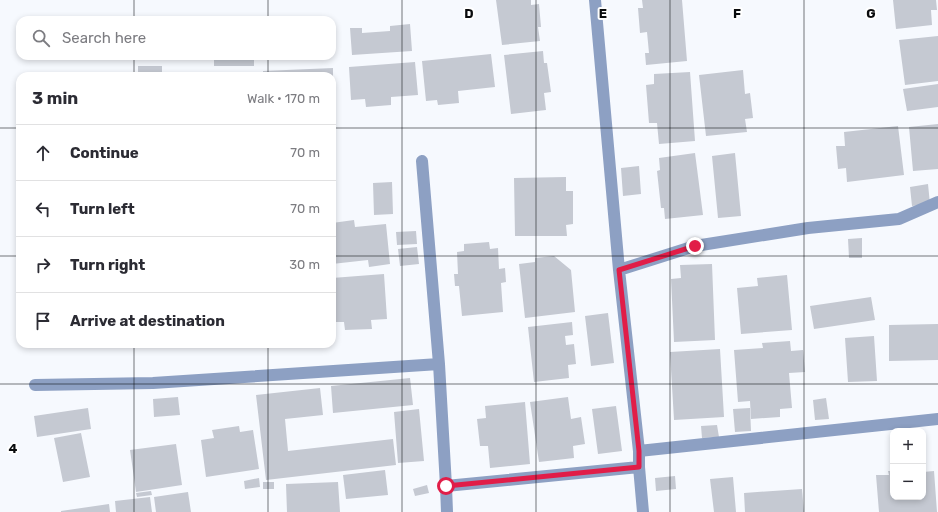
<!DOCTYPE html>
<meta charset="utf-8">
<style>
:root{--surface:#fff;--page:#f7f7f7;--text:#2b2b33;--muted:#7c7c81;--line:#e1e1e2}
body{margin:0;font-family:Rubik,sans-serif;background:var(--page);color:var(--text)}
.controls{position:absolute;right:12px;bottom:12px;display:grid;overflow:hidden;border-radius:8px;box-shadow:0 2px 6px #0003}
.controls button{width:36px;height:36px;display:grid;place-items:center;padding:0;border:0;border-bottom:1px solid var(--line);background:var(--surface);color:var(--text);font:20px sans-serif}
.stop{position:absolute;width:12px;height:12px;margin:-9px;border:3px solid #e11d48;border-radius:50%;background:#fff}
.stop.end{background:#e11d48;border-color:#fff;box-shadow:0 1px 4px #0008}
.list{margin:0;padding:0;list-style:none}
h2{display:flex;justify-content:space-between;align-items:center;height:52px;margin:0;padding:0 16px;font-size:17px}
h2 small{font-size:13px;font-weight:400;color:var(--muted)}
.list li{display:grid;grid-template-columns:26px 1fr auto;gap:12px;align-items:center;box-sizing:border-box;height:56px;padding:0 16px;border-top:1px solid var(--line)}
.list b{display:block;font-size:15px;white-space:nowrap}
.list em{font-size:13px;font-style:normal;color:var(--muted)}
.icon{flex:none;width:22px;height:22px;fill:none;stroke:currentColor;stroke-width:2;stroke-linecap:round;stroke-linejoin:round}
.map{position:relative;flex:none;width:938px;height:512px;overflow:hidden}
.search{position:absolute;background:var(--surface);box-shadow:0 2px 6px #0003;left:16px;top:16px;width:320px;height:44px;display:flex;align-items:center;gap:10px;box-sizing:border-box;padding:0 14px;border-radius:12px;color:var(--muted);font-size:15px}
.panel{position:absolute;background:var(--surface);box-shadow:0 2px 6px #0003;left:16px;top:72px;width:320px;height:276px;border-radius:12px}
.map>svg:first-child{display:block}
.building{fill:#c5c9d2}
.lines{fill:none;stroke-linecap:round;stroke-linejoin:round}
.minor{stroke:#8da0c3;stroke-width:12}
.route{stroke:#e11d48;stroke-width:5}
.grid{fill:none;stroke:#0a0c0e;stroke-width:1;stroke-opacity:0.55}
.grid-label{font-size:13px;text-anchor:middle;font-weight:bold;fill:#0a0c0e;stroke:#fff;stroke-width:4;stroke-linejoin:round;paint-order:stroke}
</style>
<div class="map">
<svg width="938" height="512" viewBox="0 0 938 512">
<rect width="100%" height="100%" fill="#f6f9fe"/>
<path class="building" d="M496,0h35v5l8,-1 2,23h-3l2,14 -38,4z
M642,0h40l5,61 -41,4 -1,-12h4l-2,-21 -7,1 -2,-25h5z
M893,0h43l1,10h-6l1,15 -36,4z
M176,17h21v3h-21z
M410,24l2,27 -60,4 -2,-27h12v5l28,-2v-5z
M938,36v45l-33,4 -6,-45z
M543,51l1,12h3l4,29 -7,1 2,17 -35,4 -7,-59z
M491,54l4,33 -37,4 1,12 -21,2 -1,-5 -11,1 -4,-40z
M214,56h40v10h-40z
M415,62l3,33 -27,2v8l-25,2 -1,-8 -14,1 -2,-33z
M138,66h24v10h-24z
M333,68v8h-70v-5z
M743,70l2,24 5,-1 3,25 -8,1 2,13 -41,4 -7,-61z
M690,72l5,69 -36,3 -2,-21h-8l-3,-38 8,-1v-10z
M164,74l21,1v1h-21z
M332,80h1l1,20h-2z
M938,84v23l-31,4 -4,-22z
M938,124v45l-25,2 -4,-44z
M898,126l6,49 -57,7 -1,-14 -8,1 -2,-23h9l-1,-14z
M695,153l8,62 -38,4 -1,-11h-3l-4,-37 3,-1 -1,-12z
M735,153l6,63 -23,2 -6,-62z
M639,166l2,28 -18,2 -2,-28z
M566,177v14h7v33l-7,1 1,11h-52l-1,-58z
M392,182l1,32 -19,1 -1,-32z
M928,184l2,20 -18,2 -2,-19z
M354,220l1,7 31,-3 4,40 -21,3 -1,-7 -36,4v-41z
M416,231l1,13 -20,1 -1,-13z
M862,238v20h-13l-1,-19z
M489,242l1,7 8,-1 1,21 6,-1 1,14 -5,1 2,29 -41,4 -3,-30h-4l-1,-12h4l-1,-22 7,-1v-7z
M417,247l2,17 -19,2 -2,-17z
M554,256l17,14 4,42 -50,6 -6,-54 16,-2v-4z
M712,264l3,76 -41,2 -3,-63 10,-1 -1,-13z
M384,274l3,45 -16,1 1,9 -27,1 -1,-8h-12v-44z
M787,275l5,55 -51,4 -4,-46 21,-2 -1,-8z
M871,297l4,23 -61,9 -4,-23z
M608,313l6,50 -23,3 -6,-50z
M572,322l1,13 -8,1 1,9 8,-1 2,20 -8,1 1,13 -35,4 -6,-55z
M938,324v36l-49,1v-36z
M874,336l3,45 -29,1 -3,-44z
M790,341l1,10 12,-1 2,22 -16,1 3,35 -12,1v8l-29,2 -1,-18 -12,1 -4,-52 29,-2 -1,-5z
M720,349l4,68 -50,3 -4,-68z
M410,378l3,27 -80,8 -2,-27z
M320,388l3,27 -38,4 3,32 105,-12 3,26 -130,15 -10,-85z
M178,397l2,18 -26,2 -1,-18z
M568,397l3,22 10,-2 4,27 -12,2 1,12 -35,4 -9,-60z
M826,398l3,21 -14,1 -2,-20z
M525,402l5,62 -40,4 -2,-22h-8l-3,-27 9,-1 -1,-12z
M616,406l6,45 -24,3 -6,-45z
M88,408l3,21 -54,8 -3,-21z
M750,408l1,23 -16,1 -2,-23z
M419,409l5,52 -26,2 -4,-51z
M717,425l2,12 -17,1 -1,-12z
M239,426l1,6 13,-2 6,39 -53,8 -5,-37 13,-2 -2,-8z
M81,433l9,44 -27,5 -9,-44z
M176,444l6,41 -46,7 -6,-42z
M385,470l3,25 -42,4 -3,-24z
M888,471h5v26h30v-25l11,-1 3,41h-58l-3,-37h13z
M675,476l1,13 -20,2 -1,-13z
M733,477l3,35h-22l-4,-33z
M259,478l1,9 -15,2 -1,-8z
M263,482h11v7h-11z
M338,482l2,30h-53l-1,-28z
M427,485l2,8 -14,3 -2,-7z
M802,489l2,23h-59l-1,-19z
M151,491l1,4 -15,2 -1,-4z
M188,492l3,20h-35l-2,-15z
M150,497l2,15h-36l-1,-11z
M109,504l1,8h-49v-1z"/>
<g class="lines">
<path class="minor" d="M595,0l24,270 20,181v16l4,45
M422,161l17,203 7,122 1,26
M619,270l76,-24 113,-18 91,-9 39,-17
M35,385l118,-2 286,-19
M639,451l299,-32
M446,486l193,-19"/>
</g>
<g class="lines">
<path class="route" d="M446,486l193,-19v-16l-20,-181 76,-24"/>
</g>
<path class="grid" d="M134,0v20M268,0v20M402,0v512M536,0v512M670,0v512M804,0v512M134,56v20M268,56v20M0,128h20M332,128h606M0,256h20M332,256h606M134,344v168M268,344v168M0,384h938"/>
<g class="grid-label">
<text x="469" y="18">D</text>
<text x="603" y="18">E</text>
<text x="737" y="18">F</text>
<text x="871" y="18">G</text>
<text x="13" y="453">4</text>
</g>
</svg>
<div class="controls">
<button>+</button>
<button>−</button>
</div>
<div class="stop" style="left:446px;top:486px"></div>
<div class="stop end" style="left:695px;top:246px"></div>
<div class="search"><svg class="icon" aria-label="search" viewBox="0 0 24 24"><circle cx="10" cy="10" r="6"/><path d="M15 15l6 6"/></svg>Search here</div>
<section class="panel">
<h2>3 min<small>Walk · 170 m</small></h2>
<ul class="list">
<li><svg class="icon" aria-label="ahead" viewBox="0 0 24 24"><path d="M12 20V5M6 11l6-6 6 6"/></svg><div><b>Continue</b></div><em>70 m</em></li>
<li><svg class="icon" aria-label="left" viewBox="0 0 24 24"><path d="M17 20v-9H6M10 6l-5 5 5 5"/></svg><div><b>Turn left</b></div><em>70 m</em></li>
<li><svg class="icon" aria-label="right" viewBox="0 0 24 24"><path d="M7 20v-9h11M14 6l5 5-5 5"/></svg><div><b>Turn right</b></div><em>30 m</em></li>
<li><svg class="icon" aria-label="arrive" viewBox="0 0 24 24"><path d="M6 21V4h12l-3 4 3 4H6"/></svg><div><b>Arrive at destination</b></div></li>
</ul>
</section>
</div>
